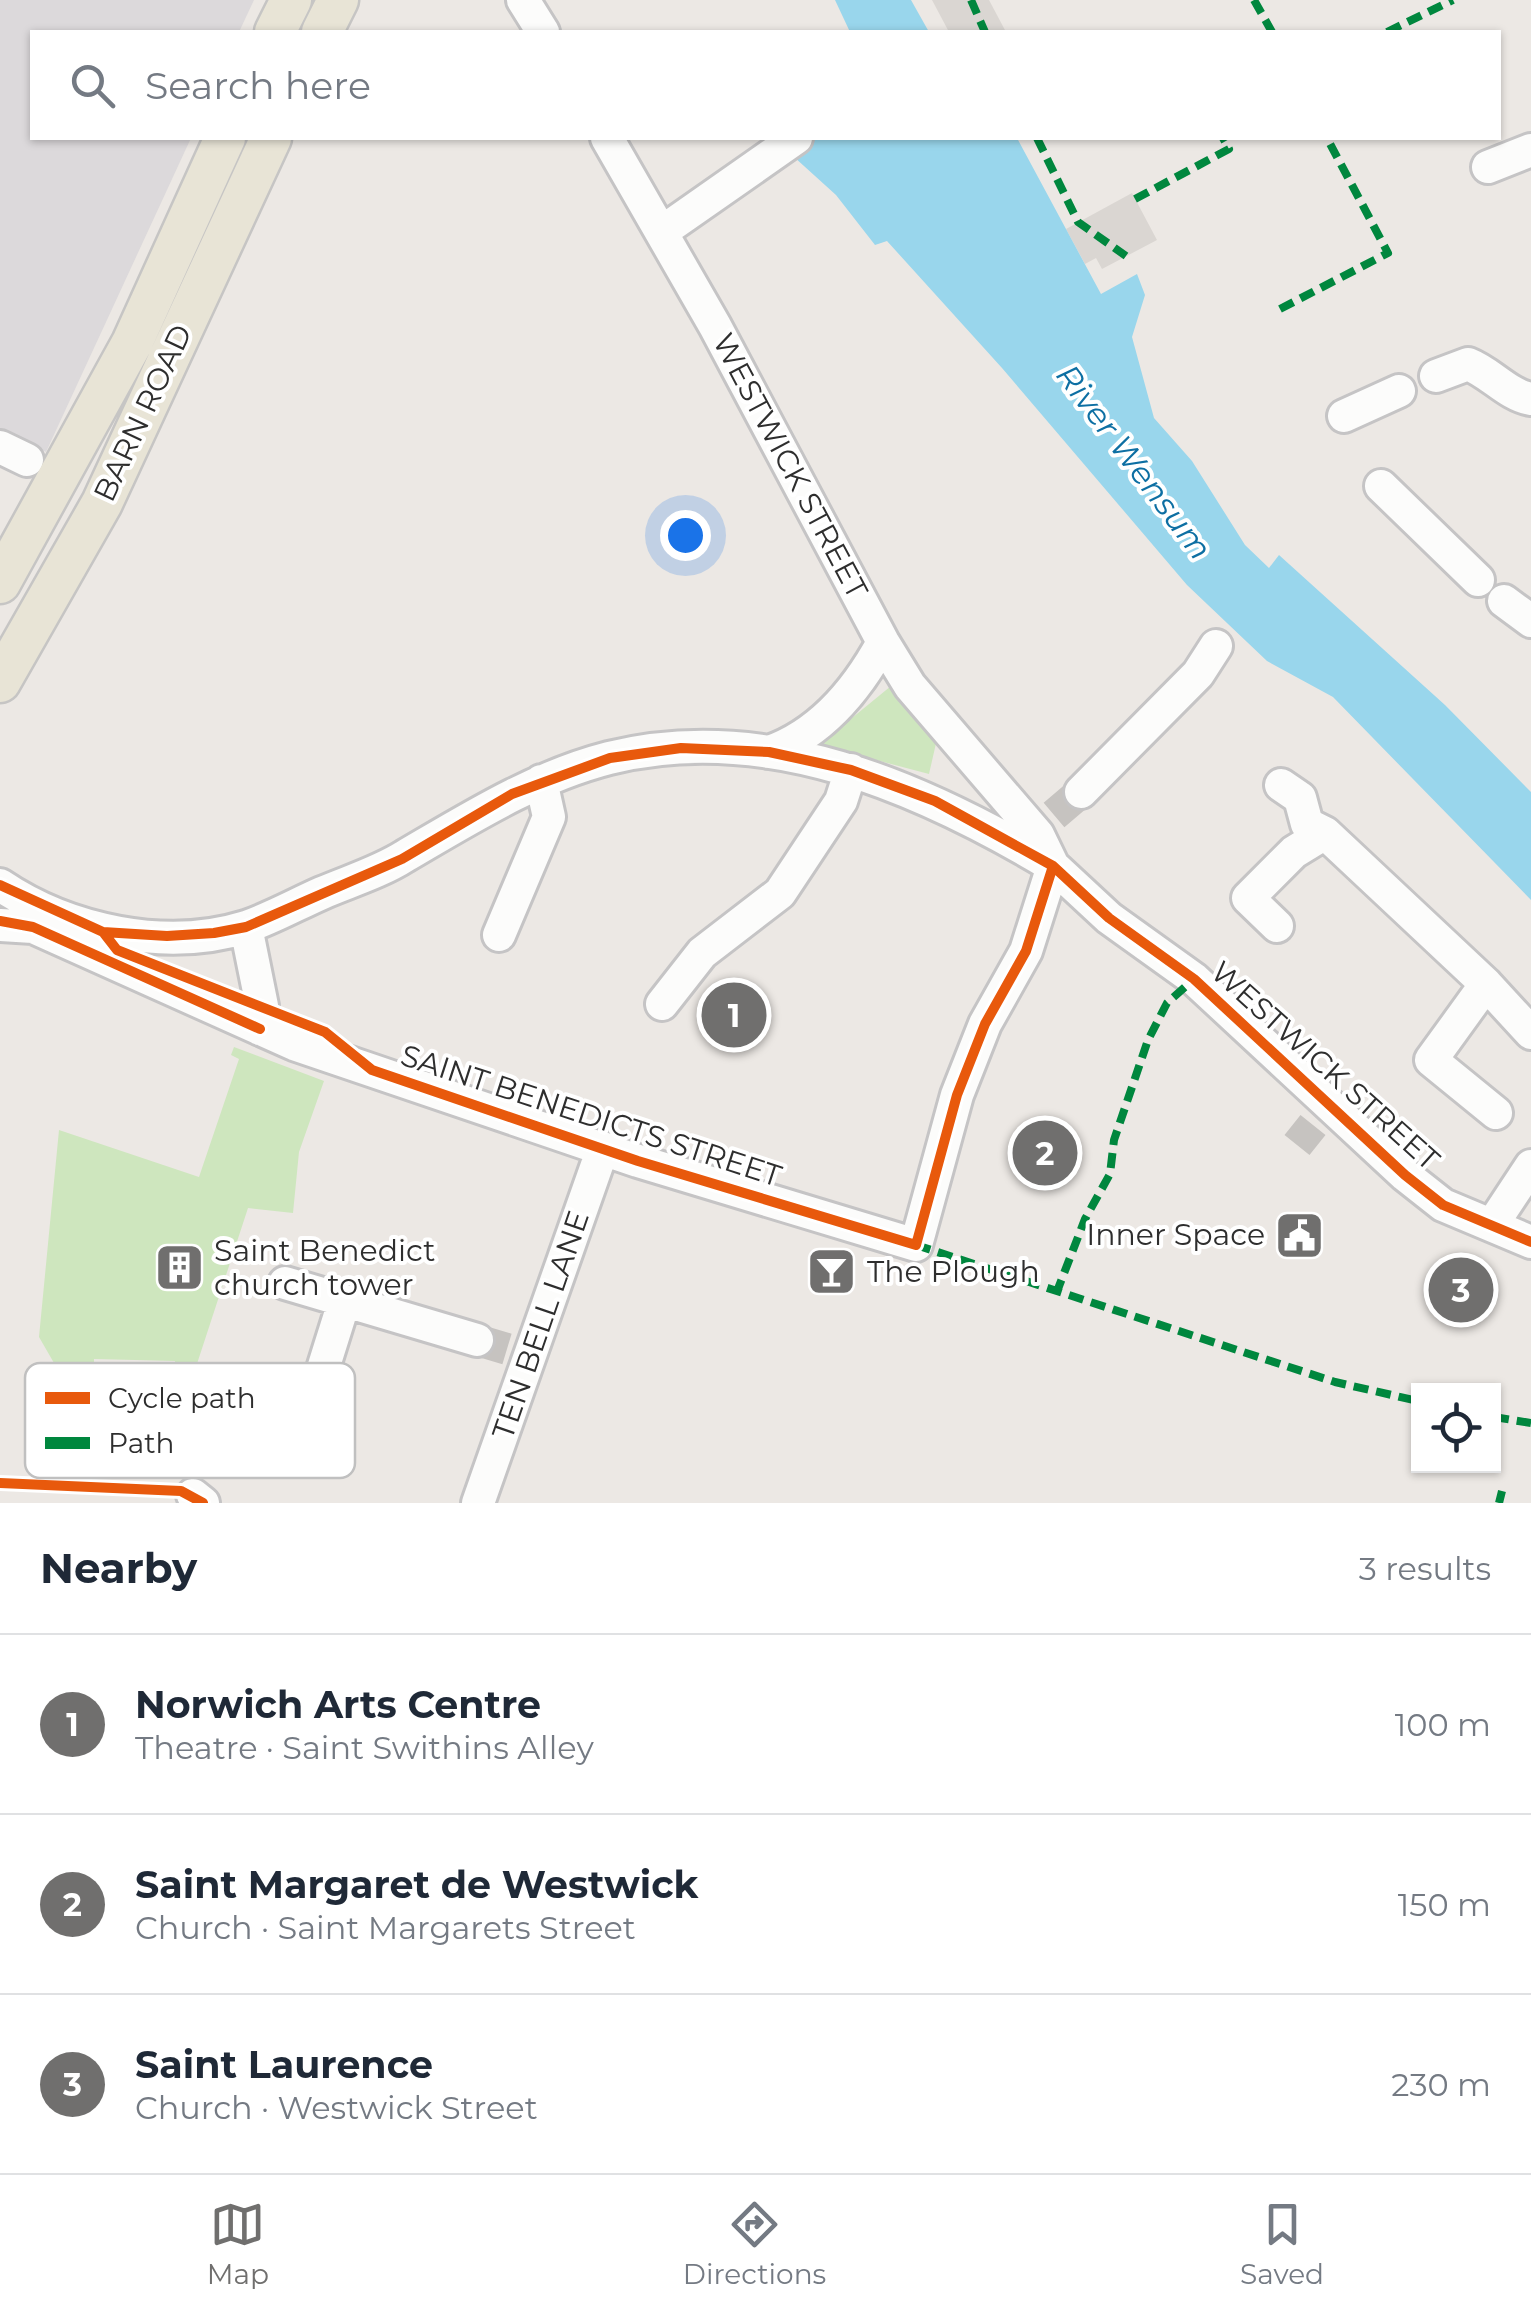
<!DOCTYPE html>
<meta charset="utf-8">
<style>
:root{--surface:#fff;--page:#f2f2f3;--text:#1f2937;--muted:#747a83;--line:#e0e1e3;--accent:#706f6e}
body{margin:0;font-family:Montserrat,sans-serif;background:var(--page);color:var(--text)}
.controls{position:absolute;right:30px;bottom:30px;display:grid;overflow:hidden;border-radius:0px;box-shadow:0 2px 8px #0004}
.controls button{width:90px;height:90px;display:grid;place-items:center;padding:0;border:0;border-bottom:2px solid var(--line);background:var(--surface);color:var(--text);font:50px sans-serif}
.you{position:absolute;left:685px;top:535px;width:35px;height:35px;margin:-25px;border:8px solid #fff;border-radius:50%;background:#1a73e8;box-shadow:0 0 0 15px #1a73e833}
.badge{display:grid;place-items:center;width:65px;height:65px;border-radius:50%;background:var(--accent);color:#fff;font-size:32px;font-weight:700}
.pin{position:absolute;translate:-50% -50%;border:5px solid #fff;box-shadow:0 2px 10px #0006}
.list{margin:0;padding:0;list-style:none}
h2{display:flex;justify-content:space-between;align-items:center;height:130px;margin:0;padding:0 40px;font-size:42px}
h2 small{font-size:32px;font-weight:400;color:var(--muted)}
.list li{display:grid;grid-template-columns:65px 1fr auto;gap:30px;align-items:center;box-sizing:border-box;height:180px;padding:0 40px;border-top:2px solid var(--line)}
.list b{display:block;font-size:38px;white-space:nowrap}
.list p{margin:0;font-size:32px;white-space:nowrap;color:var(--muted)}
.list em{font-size:32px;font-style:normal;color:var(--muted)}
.icon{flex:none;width:55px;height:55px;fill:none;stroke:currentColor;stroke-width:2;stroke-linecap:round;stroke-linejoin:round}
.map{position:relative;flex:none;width:1531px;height:1503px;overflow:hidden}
.search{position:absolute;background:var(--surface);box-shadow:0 2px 8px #0004;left:30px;right:30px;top:30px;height:110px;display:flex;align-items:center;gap:25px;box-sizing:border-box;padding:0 35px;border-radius:0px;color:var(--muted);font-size:38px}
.sheet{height:670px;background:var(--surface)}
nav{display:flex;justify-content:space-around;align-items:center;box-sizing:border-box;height:140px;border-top:2px solid var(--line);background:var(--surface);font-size:28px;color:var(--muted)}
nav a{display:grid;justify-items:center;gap:5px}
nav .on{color:var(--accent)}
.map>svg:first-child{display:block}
.industrial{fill:#dcd9db}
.green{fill:#cee6be}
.plaza{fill:#dad6d2}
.water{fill:#99d6ec}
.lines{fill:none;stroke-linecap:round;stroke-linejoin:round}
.minor-tunnel{stroke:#c6c3c0;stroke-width:32;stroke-dasharray:32 16;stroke-linecap:butt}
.minor-casing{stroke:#c5c4c5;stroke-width:38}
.major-casing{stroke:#c6c5c4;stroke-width:45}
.minor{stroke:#fcfcfb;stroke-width:32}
.major{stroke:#e8e4d6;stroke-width:40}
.quiet{stroke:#00873e;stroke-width:8;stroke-dasharray:15 8;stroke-linecap:butt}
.cycleway-casing{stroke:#fff;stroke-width:16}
.cycleway{stroke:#e8590c;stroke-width:10}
.labels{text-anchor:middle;stroke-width:8;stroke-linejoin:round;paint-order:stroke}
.street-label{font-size:30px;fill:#2e2e2e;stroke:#fff}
.poi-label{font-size:30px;fill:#2e2e2e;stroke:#fff;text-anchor:start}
.water-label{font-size:32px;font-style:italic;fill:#0d6fa3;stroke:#fff}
.key{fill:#fff;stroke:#c0c0c0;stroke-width:2.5}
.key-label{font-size:28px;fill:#2e2e2e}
</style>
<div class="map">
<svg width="1531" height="1503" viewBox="0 0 1531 1503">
<rect width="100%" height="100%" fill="#ece8e4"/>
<path class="industrial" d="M0,0h254l-15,32h-207v106h159l-145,314 -46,-23z"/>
<path class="green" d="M891,686l9,17 37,36 -8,35 -110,-29z
M234,1047l90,34 -25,71 -6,61 -45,-5 -55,168 -19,19 1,-34 -81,-2v5l-40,-1 -15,-26 20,-207 140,47 40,-118 -8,-4z"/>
<path class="plaza" d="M932,0h57l17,32h-57z
M1132,193l25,47 -55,29 -6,-11 -11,6 -19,-35z"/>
<path class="water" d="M835,0h76l18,32h-79z
M802,138h215l84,156 36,-20 8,21 -13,42 22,81 38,43 53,84 24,23 10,-13 166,150 86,87v108l-198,-203 -66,-36 -80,-76 -185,-217 -115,-127 -12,4 -39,-50 -53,-48z"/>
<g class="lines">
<path class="minor-tunnel" d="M1054,815l27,-23
M1297,1145l16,-20
M477,1340l30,9"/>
<defs>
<path id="minor" d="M523,0l20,32
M607,138l108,188 168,316 27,44 128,149 15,31 56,52 85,61 211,196 38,30 88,37
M1488,167l43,-17
M663,231l133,-93
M1436,376l32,-12c23,9 40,31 63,35
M1344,416l55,-25
M0,447l27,13
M1381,486l97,94
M1504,601l27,20
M769,752c51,-18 88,-62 114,-110
M1281,785l19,13 7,26 18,9 161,151 45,49
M1081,792l117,-118 18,-28
M0,885c68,46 166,67 246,42 26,-9 51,-23 76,-34 28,-12 58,-21 83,-37 65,-38 130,-79 204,-98 157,-39 312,29 444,108
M0,925l33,2 261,117 344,117 278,84 41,-150 28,-71 41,-73 27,-85
M1277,926l-29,-28 46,-46 31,-19
M246,927l16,79 -2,23
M499,935l50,-118 -8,-36
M1486,984l-55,76 65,53
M662,1004l40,-51 78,-60 61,-92 10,-31
M1492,1225l39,-59
M285,1283l192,57
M301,1439l43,-137
M193,1495l10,8
M478,1503l125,-355"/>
<path id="major" d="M275,32l16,-32
M322,32l16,-32
M0,583l132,-240 93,-205
M0,682l102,-179 169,-365"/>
</defs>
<use href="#minor" class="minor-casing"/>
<use href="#major" class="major-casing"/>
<use href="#minor" class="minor"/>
<use href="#major" class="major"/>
<path class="quiet" d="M971,0l14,32
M1254,0l18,32
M1387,32l66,-32
M1037,138l41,84 48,34
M1135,199l94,-50 -6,-11
M1280,309l108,-56 -61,-115
M916,1245l419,137 83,19
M1056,1294l29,-75 25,-45 4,-34 34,-100 19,-37 27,-24
M1494,1417l37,6
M1499,1503l3,-12"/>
<defs>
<path id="cycleway" d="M0,885l103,47 64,4 47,-3 32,-6 156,-68 110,-65 98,-36 71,-10 88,4 82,18 84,31 118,65 56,52 85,61 211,196 38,30 88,37
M0,921l33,6 227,102
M103,932l14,18 208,82 47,38 266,91 278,84 41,-150 28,-71 41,-73 27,-85
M0,1483l181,8 22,12"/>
</defs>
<use href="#cycleway" class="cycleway-casing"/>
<use href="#cycleway" class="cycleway"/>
</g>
<defs>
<symbol id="civic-square" viewBox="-11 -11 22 22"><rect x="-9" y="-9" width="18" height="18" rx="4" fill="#706f6e" stroke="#fff"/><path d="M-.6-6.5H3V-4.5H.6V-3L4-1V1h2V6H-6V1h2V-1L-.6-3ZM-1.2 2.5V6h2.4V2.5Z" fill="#fff"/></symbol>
<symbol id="building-square" viewBox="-11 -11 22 22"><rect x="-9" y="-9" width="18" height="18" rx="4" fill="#706f6e" stroke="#fff"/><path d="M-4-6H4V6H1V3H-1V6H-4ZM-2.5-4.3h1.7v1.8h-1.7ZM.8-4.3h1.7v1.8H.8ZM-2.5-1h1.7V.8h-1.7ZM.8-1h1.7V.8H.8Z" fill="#fff"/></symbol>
<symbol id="bar-square" viewBox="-11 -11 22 22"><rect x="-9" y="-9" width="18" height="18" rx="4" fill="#706f6e" stroke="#fff"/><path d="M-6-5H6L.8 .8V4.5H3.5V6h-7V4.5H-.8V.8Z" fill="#fff"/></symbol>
</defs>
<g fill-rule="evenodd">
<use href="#civic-square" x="1272" y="1208" width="55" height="55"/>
<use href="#building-square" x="152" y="1240" width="55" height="55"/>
<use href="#bar-square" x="804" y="1244" width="55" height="55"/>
</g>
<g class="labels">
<g class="street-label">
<text transform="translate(143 413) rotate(-65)" y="10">BARN ROAD</text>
<text transform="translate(790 466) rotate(62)" y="10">WESTWICK STREET</text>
<text transform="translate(1325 1066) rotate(42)" y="10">WESTWICK STREET</text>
<text transform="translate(591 1116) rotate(18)" y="10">SAINT BENEDICTS STREET</text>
<text transform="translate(541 1325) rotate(-71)" y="10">TEN BELL LANE</text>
</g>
<g class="poi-label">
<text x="1265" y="1245" text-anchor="end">Inner Space</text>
<text x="214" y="1261">Saint Benedict<tspan x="214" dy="34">church tower</tspan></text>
<text x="867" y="1282">The Plough</text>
</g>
<g class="water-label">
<text transform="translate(1134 462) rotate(53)" y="11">River Wensum</text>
</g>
</g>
<rect x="25" y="1363" width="330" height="115" rx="15" class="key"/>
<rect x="45" y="1392" width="45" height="12" fill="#e8590c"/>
<rect x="45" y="1437" width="45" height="12" fill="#00873e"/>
<g class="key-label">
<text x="108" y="1408">Cycle path</text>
<text x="108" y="1453">Path</text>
</g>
</svg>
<div class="controls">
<button><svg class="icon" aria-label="locate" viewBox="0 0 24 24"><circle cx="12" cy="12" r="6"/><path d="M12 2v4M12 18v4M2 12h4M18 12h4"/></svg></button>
</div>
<div class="you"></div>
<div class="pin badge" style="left:734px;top:1015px">1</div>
<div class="pin badge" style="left:1045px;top:1153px">2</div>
<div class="pin badge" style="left:1461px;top:1290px">3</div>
<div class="search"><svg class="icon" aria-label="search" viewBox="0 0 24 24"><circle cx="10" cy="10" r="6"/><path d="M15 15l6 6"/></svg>Search here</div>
</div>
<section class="sheet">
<h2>Nearby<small>3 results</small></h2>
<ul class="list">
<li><span class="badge">1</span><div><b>Norwich Arts Centre</b><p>Theatre · Saint Swithins Alley</p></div><em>100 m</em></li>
<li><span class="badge">2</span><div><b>Saint Margaret de Westwick</b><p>Church · Saint Margarets Street</p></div><em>150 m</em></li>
<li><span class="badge">3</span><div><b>Saint Laurence</b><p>Church · Westwick Street</p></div><em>230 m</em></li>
</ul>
</section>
<nav>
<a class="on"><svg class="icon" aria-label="map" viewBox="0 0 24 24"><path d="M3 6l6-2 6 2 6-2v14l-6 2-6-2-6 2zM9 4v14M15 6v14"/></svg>Map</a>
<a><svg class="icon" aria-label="directions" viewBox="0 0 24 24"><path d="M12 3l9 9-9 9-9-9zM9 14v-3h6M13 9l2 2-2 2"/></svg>Directions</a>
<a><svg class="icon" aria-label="saved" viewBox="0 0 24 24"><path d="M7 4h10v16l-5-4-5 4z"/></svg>Saved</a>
</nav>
